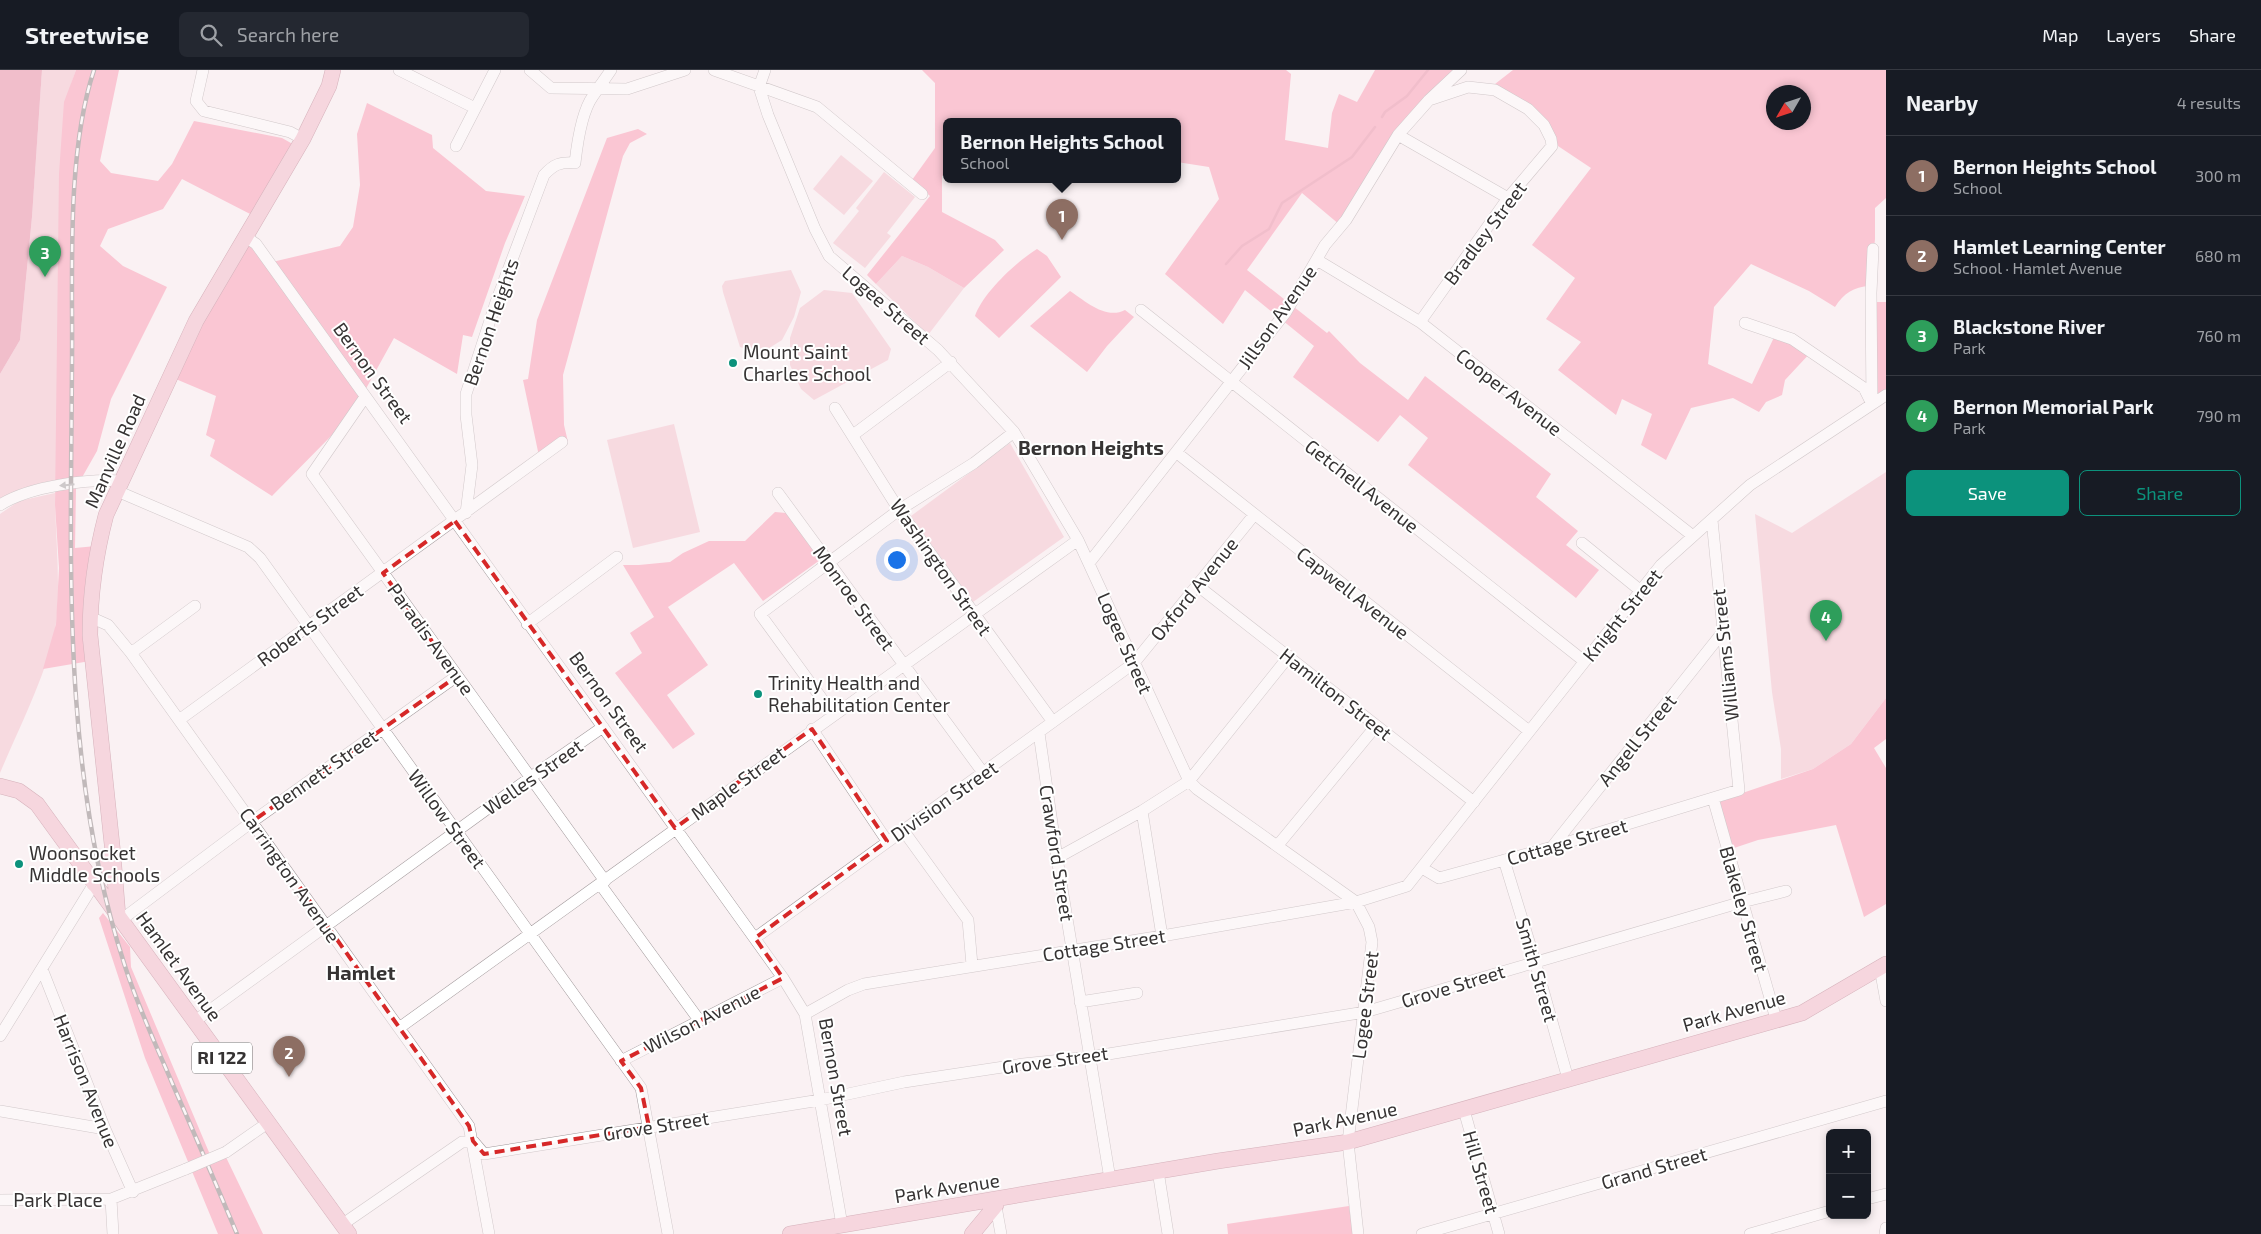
<!DOCTYPE html>
<meta charset="utf-8">
<style>
:root{--surface:#171b24;--page:#242831;--text:#f1f3f6;--muted:#9ea1a6;--line:#363941;--accent:#0c927c}
body{margin:0;font-family:"Exo 2",sans-serif;background:var(--page);color:var(--text)}
.controls{position:absolute;right:15px;bottom:15px;display:grid;overflow:hidden;border-radius:8px;box-shadow:0 2px 8px #0003}
.controls button{width:45px;height:45px;display:grid;place-items:center;padding:0;border:0;border-bottom:1px solid var(--line);background:var(--surface);color:var(--text);font:25px sans-serif}
.compass{position:absolute;left:1766px;top:15px;width:45px;height:45px;border-radius:50%;background:var(--surface);box-shadow:0 2px 8px #0003;rotate:231deg}
.you{position:absolute;left:896px;top:489px;width:18px;height:18px;margin:-12px;border:4px solid #fff;border-radius:50%;background:#1a73e8;box-shadow:0 0 0 8px #1a73e833}
.badge{display:grid;place-items:center;width:32px;height:32px;border-radius:50%;background:var(--accent);color:#fff;font-size:16px;font-weight:700}
.pin{position:absolute;translate:-50% -41px;filter:drop-shadow(0 1px 2px #0008)}
.pin::after{content:'';position:absolute;top:26px;width:18px;height:15px;background:inherit;clip-path:polygon(0 0,100% 0,50% 100%)}
.popup{position:absolute;left:943px;top:48px;width:238px;height:65px;box-sizing:border-box;display:grid;place-content:center;border-radius:8px;background:var(--surface);filter:drop-shadow(0 1px 4px #0005);font-size:16px;white-space:nowrap;color:var(--muted)}
.popup b{font-size:19px;color:var(--text)}
.popup::after{content:'';position:absolute;left:50%;top:100%;margin-left:-10px;border:10px solid transparent;border-top-color:var(--surface)}
.list{margin:0;padding:0;list-style:none}
h2{display:flex;justify-content:space-between;align-items:center;height:65px;margin:0;padding:0 20px;font-size:21px}
h2 small{font-size:16px;font-weight:400;color:var(--muted)}
.list li{display:grid;grid-template-columns:32px 1fr auto;gap:15px;align-items:center;box-sizing:border-box;height:80px;padding:0 20px;border-top:1px solid var(--line)}
.list b{display:block;font-size:19px;white-space:nowrap}
.list p{margin:0;font-size:16px;white-space:nowrap;color:var(--muted)}
.list em{font-size:16px;font-style:normal;color:var(--muted)}
.actions{display:flex;gap:10px;padding:15px 20px}
.actions a{flex:1;padding:11px 0;border:1px solid var(--accent);border-radius:8px;text-align:center;font-size:18px;color:var(--accent)}
.actions .main{background:var(--accent);color:#fff}
.icon{flex:none;width:28px;height:28px;fill:none;stroke:currentColor;stroke-width:2;stroke-linecap:round;stroke-linejoin:round}
.map{position:relative;flex:none;width:1886px;height:1164px;overflow:hidden}
header{display:flex;align-items:center;gap:30px;box-sizing:border-box;height:70px;padding:0 25px;background:var(--surface);border-bottom:1px solid var(--line)}
header strong{font-size:24px}
nav{display:flex;gap:28px;margin-inline-start:auto;font-size:18px}
.search{width:350px;height:45px;background:var(--page);display:flex;align-items:center;gap:12px;box-sizing:border-box;padding:0 18px;border-radius:8px;color:var(--muted);font-size:19px}
main{display:flex}
aside{flex:1;background:var(--surface)}
.map>svg:first-child{display:block}
.green{fill:#f4beca}
.forest{fill:#fa92ad;fill-rule:evenodd}
.water{fill:#e6809c}
.lines{fill:none;stroke-linecap:round;stroke-linejoin:round}
.stream{stroke:#e6809c;stroke-width:2.5}
.minor-casing{stroke:#a1999b;stroke-width:12}
.major-casing{stroke:#aa6779;stroke-width:16}
.minor{stroke:#fff;stroke-width:11}
.major{stroke:#f1b5c5;stroke-width:15}
.rail-casing{stroke:#7c7777;stroke-width:4.5}
.rail{stroke:#fff;stroke-width:2.5;stroke-dasharray:8;stroke-linecap:butt}
.minor-bridge-casing{stroke:#a1999b;stroke-width:12;stroke-linecap:butt}
.minor-bridge{stroke:#fff;stroke-width:11}
.oneway{fill:#9a9999}
.marked{fill:none;stroke:#d62828;stroke-width:4;stroke-dasharray:10 6;stroke-linejoin:round}
.poi-dot{fill:#0c927c;stroke:#fff;stroke-width:2}
.labels{text-anchor:middle;stroke-width:4;stroke-linejoin:round;paint-order:stroke}
.shield{fill:#fff;stroke:#727070;stroke-width:1}
.shield-label{font-size:18px;font-weight:bold;fill:#363333}
.street-label{font-size:19px;fill:#363333;stroke:#fff}
.poi-label{font-size:19px;fill:#363333;stroke:#fff;text-anchor:start}
.neighbourhood-label{font-size:20px;font-weight:bold;fill:#363333;stroke:#fff}
</style>
<header>
<strong>Streetwise</strong>
<div class="search"><svg class="icon" aria-label="search" viewBox="0 0 24 24"><circle cx="10" cy="10" r="6"/><path d="M15 15l6 6"/></svg>Search here</div>
<nav><a>Map</a><a>Layers</a><a>Share</a></nav>
</header>
<main>
<div class="map">
<svg width="1886" height="1164" viewBox="0 0 1886 1164">
<rect width="100%" height="100%" fill="#faf1f3"/>
<path class="green" d="M42,0h34l-5,14 -15,400 -56,17v-127l20,-34 12,-123z
M841,85l32,26 -29,34 -31,-26z
M884,102l31,25 -28,36 4,3 -26,32 -32,-25 26,-32 -3,-3z
M902,186l26,11 36,21 -36,47 -52,-51z
M791,200l10,22 -7,25 -12,23 -21,13 -21,-6 -17,-55 -1,-6 3,-5z
M824,220l28,3 39,56 -3,11 -74,40 -13,-11 -11,-24v-27l10,-30z
M674,354l26,108 -67,16 -26,-108z
M1010,373l54,94 -91,65 -62,-86z
M1886,402v226l-35,46 -38,25 -32,10v-30l-9,-57 -17,-178 37,19z
M55,423c0,43 6,86 1,130 -6,45 -38,107 -56,150v-259l19,-13z"/>
<path class="forest" d="M76,0h43l-19,91 11,12 47,8 14,-17 22,-43 88,17 16,9 -40,71 -76,-39 -19,30 -55,20 -8,17 23,20 44,21 -56,112 -14,52 -21,37 -1,60 21,-2 -6,115 -47,8 13,-45 3,-56 -4,-63 4,-331 5,-72z
M922,0h364l5,4 -6,66 43,8 4,-35 7,-19 18,8 18,-32h84l-46,43 -73,112 -38,-32 -55,77 80,63 2,-2 31,32 48,37 17,-24 126,98 -15,23 42,34 -12,14 33,25 -23,28 -168,-133 20,-27 -28,-23 -22,27 -85,-65 21,-31 -69,-56 -22,34 -58,-50 54,-75 -10,-32 -32,-5v-41h-230v52l-5,3v36l53,28 9,10 -40,38 -36,-21 -26,-11 -26,28 -9,-9 63,-79 -18,-16 23,-32v-65z
M1513,0h373v128l-11,10v31l-5,47c-17,1 -26,7 -35,21l-26,-16 -58,-27 -37,43 -6,57 44,20 25,-53 35,20 -27,29 -3,15 -16,7 -7,10 -26,-14 -42,10 -25,52 -25,-15 11,-31 -30,-15 -6,16 -58,-45 23,-28 -35,-23 29,-41 -43,-33 59,-77 -39,-26 -18,-27 -48,-24zM1774,22h30v30h-30z
M367,33l65,32 1,13 53,43 39,5 -20,47 -33,94 -9,-2 -6,39 -63,-36 -31,56 -30,40 -61,62 -62,-40 5,-16 -9,-5 10,-39 -45,-19 75,-138 22,24 72,-17 13,-19 7,-42 -3,-51z
M638,59l9,5 -17,9 -7,13 -60,219 1,50 4,17 -28,19 -17,-81 5,-1 9,-59 70,-182z
M1037,179l10,7 14,21 -62,61 -24,-22c8,-23 41,-54 62,-67z
M1070,221c15,10 36,29 55,19l9,7 -27,29 -20,26 -57,-46z
M1873,232h13v89l-12,9z
M775,442l11,1 34,47 -57,41 -29,-38 -66,44 40,58 -41,30 28,39 -22,15 -58,-76 27,-20 -12,-20 24,-16 -31,-52h16l31,-3 13,-9 26,-12h36z
M1886,628v41l-12,9 12,20v136l-22,13 -28,-92 -78,15 -30,10 -12,-48 97,-33 38,-25z
M103,843l27,34 1,20 80,190 12,-6 40,83h-45l-73,-176 -46,-140z
M1349,1136l4,28h-125l-1,-10z"/>
<path class="water" d="M0,0h42l-10,147 -12,123 -20,34z"/>
<g class="lines">
<path class="stream" d="M1382,47l3,-5 22,-16 21,-26
M1226,194l16,-18 27,-17 13,-26 70,-46 23,-30"/>
<defs>
<path id="minor" d="M203,0l-7,31 8,10 86,21 13,7
M399,0l76,38
M530,0l21,18 76,1 58,-19
M714,0l103,37 105,87
M765,0l-6,17 9,28 47,114 14,27 109,94 76,82 64,108 111,241 8,8 159,113 13,25 3,15 -24,200 10,92
M1398,65l110,63
M456,76l39,-76
M246,167l10,7 527,734 22,36 37,211
M1317,190l103,62 273,214
M1141,240l443,351
M1420,252l88,-124 44,-52 -1,-7 -7,-14 -16,-16 -33,-19 -27,-3 -36,12
M1745,253l47,16 72,49 7,14
M365,327l-53,77 293,407
M1872,334l-1,-111 2,-44
M835,338l64,102 154,212
M853,365l98,-73
M1177,383l352,278
M117,421l131,56 12,11 381,530 27,146
M778,423l206,281
M0,435c30,-19 87,-26 122,-24
M466,443l6,-48 -6,-50v-21l30,-92 48,-127c10,-11 16,-13 31,-12 2,-18 7,-52 18,-67 6,-9 12,-17 18,-26
M1582,473l59,48
M1089,493l197,-251 39,-67 21,-25 52,-85 31,-35 32,-30
M1198,516l276,216
M90,547l18,8 23,28 338,473 20,108
M527,554l90,-67
M131,583l64,-47
M833,644l-73,-100 139,-104 75,-47 40,-31
M179,650l383,-278
M812,659l75,112
M1039,663l18,125 53,321
M1713,728l63,221
M1142,741l20,125
M903,760l65,90 4,45
M1278,775l98,-119
M1552,777l170,-214
M1057,788l85,-47 47,-30 100,-125
M1504,790l31,101 33,118
M1422,798l17,10 113,-31 187,-57 -27,-270
M600,814l99,136
M121,850l132,-99 204,-145
M755,868l379,-275 120,-148
M1880,898l6,33
M42,899l63,160 28,63
M1080,932l57,-9
M805,944l43,-24 16,-6 298,-48 194,-34 51,-16 254,-321 89,-80 136,-90
M195,951l336,-244 72,-50
M399,958l679,-488
M0,966l94,-152
M621,991l162,-83
M1464,1040l35,124
M0,1041l105,18
M226,1082l43,-30
M1158,1101l10,63
M111,1129l2,35
M1867,1129l19,-5
M0,1130l111,-1 75,-30
M995,1131l6,33
M343,1154l119,-82 11,-1 11,13 336,-54 84,-18 119,-18 67,-7 275,-45 377,-110 44,-11
M1422,1164l464,-133
M1750,1164l80,-23
M1885,1164l1,-6"/>
<path id="major" d="M0,716l19,5 18,13 312,430
M113,784l5,62
M94,814l19,-30 -23,-219c0,-39 6,-82 16,-120l90,-194 107,-182 26,-53 4,-16
M790,1164l428,-73 130,-19 454,-129 84,-49
M972,1164l24,-29"/>
</defs>
<use href="#minor" class="minor-casing"/>
<use href="#major" class="major-casing"/>
<use href="#minor" class="minor"/>
<use href="#major" class="major"/>
<defs>
<path id="rail" d="M94,0c-28,85 -21,203 -22,292 -1,201 -11,407 52,601 13,42 32,82 49,122 22,50 43,99 64,149"/>
</defs>
<use href="#rail" class="rail-casing"/>
<use href="#rail" class="rail"/>
<defs>
<path id="minor-bridge" d="M186,1099l40,-17"/>
</defs>
<use href="#minor-bridge" class="minor-bridge-casing"/>
<use href="#minor-bridge" class="minor-bridge"/>
</g>
<defs><path id="oneway-solid" d="M-6-.8H1V-3.2L6.5 0L1 3.2V.8H-6Z" transform="scale(1.25)"/></defs>
<use class="oneway" href="#oneway-solid" transform="translate(67 415) rotate(174)"/>
<path d="M0 0H1886V1164H0ZM455,451l220,307 137,-99 75,112 -132,97 28,40 -162,83 20,27 8,39 -165,27 -11,-13 -4,-15 -216,-305 204,-145 -74,-103z" fill="#faf1f3" fill-opacity=".55" fill-rule="evenodd"/>
<path class="marked" d="M455,451l220,307 137,-99 75,112 -132,97 28,40 -162,83 20,27 8,39 -165,27 -11,-13 -4,-15 -216,-305 204,-145 -74,-103z"/>
<g class="poi-dot">
<circle cx="733" cy="293" r="5"/>
<circle cx="758" cy="624" r="5"/>
<circle cx="19" cy="794" r="5"/>
</g>
<g class="labels">
<rect class="shield" x="192" y="972.5" width="60" height="31" rx="4"/>
<g class="shield-label">
<text x="222" y="994">RI 122</text>
</g>
<g class="street-label">
<text transform="translate(1485 163) rotate(-53)" y="7">Bradley Street</text>
<text transform="translate(886 235) rotate(41)" y="7">Logee Street</text>
<text transform="translate(1277 247) rotate(-55)" y="7">Jillson Avenue</text>
<text transform="translate(491 252) rotate(-71)" y="7">Bernon Heights</text>
<text transform="translate(373 303) rotate(54)" y="7">Bernon Street</text>
<text transform="translate(1509 322) rotate(38)" y="7">Cooper Avenue</text>
<text transform="translate(115 381) rotate(-66)" y="7">Manville Road</text>
<text transform="translate(1362 416) rotate(38)" y="7">Getchell Avenue</text>
<text transform="translate(941 497) rotate(55)" y="7">Washington Street</text>
<text transform="translate(1194 519) rotate(-51)" y="7">Oxford Avenue</text>
<text transform="translate(1353 523) rotate(38)" y="7">Capwell Avenue</text>
<text transform="translate(854 528) rotate(54)" y="7">Monroe Street</text>
<text transform="translate(1622 545) rotate(-51)" y="7">Knight Street</text>
<text transform="translate(310 555) rotate(-36)" y="7">Roberts Street</text>
<text transform="translate(431 569) rotate(54)" y="7">Paradis Avenue</text>
<text transform="translate(1125 573) rotate(66)" y="7">Logee Street</text>
<text transform="translate(1725 585) rotate(-96)" y="7">Williams Street</text>
<text transform="translate(1336 624) rotate(38)" y="7">Hamilton Street</text>
<text transform="translate(609 632) rotate(54)" y="7">Bernon Street</text>
<text transform="translate(1637 670) rotate(-51)" y="7">Angell Street</text>
<text transform="translate(324 700) rotate(-35)" y="7">Bennett Street</text>
<text transform="translate(533 707) rotate(-35)" y="7">Welles Street</text>
<text transform="translate(738 713) rotate(-36)" y="7">Maple Street</text>
<text transform="translate(944 731) rotate(-35)" y="7">Division Street</text>
<text transform="translate(447 749) rotate(54)" y="7">Willow Street</text>
<text transform="translate(1567 772) rotate(-16)" y="7">Cottage Street</text>
<text transform="translate(1057 783) rotate(81)" y="7">Crawford Street</text>
<text transform="translate(290 805) rotate(55)" y="7">Carrington Avenue</text>
<text transform="translate(1744 839) rotate(74)" y="7">Blakeley Street</text>
<text transform="translate(1104 875) rotate(-9)" y="7">Cottage Street</text>
<text transform="translate(179 896) rotate(54)" y="7">Hamlet Avenue</text>
<text transform="translate(1537 900) rotate(74)" y="7">Smith Street</text>
<text transform="translate(1453 916) rotate(-17)" y="7">Grove Street</text>
<text transform="translate(1365 935) rotate(-83)" y="7">Logee Street</text>
<text transform="translate(1734 941) rotate(-16)" y="7">Park Avenue</text>
<text transform="translate(702 949) rotate(-27)" y="7">Wilson Avenue</text>
<text transform="translate(1055 990) rotate(-8)" y="7">Grove Street</text>
<text transform="translate(836 1007) rotate(80)" y="7">Bernon Street</text>
<text transform="translate(86 1011) rotate(68)" y="7">Harrison Avenue</text>
<text transform="translate(1345 1049) rotate(-12)" y="7">Park Avenue</text>
<text transform="translate(656 1056) rotate(-9)" y="7">Grove Street</text>
<text transform="translate(1654 1098) rotate(-16)" y="7">Grand Street</text>
<text transform="translate(1481 1102) rotate(74)" y="7">Hill Street</text>
<text transform="translate(947 1118) rotate(-9)" y="7">Park Avenue</text>
<text x="58" y="1137">Park Place</text>
</g>
<g class="poi-label">
<text x="743" y="289">Mount Saint<tspan x="743" dy="22">Charles School</tspan></text>
<text x="768" y="620">Trinity Health and<tspan x="768" dy="22">Rehabilitation Center</tspan></text>
<text x="29" y="790">Woonsocket<tspan x="29" dy="22">Middle Schools</tspan></text>
</g>
<g class="neighbourhood-label">
<text x="1091" y="385">Bernon Heights</text>
<text x="361" y="910">Hamlet</text>
</g>
</g>
</svg>
<div class="controls">
<button>+</button>
<button>−</button>
</div>
<svg class="compass" viewBox="-18 -18 36 36"><path d="M0-13l5 13h-10z" fill="#e53935"/><path d="M0 13l5-13h-10z" fill="#9ea1a6"/></svg>
<div class="you"></div>
<div class="pin badge" style="left:1062px;top:170px;background:#8d6e63">1</div>
<div class="popup"><b>Bernon Heights School</b>School</div>
<div class="pin badge" style="left:289px;top:1007px;background:#8d6e63">2</div>
<div class="pin badge" style="left:45px;top:207px;background:#2e9e5b">3</div>
<div class="pin badge" style="left:1826px;top:571px;background:#2e9e5b">4</div>
</div>
<aside>
<h2>Nearby<small>4 results</small></h2>
<ul class="list">
<li><span class="badge" style="background:#8d6e63">1</span><div><b>Bernon Heights School</b><p>School</p></div><em>300 m</em></li>
<li><span class="badge" style="background:#8d6e63">2</span><div><b>Hamlet Learning Center</b><p>School · Hamlet Avenue</p></div><em>680 m</em></li>
<li><span class="badge" style="background:#2e9e5b">3</span><div><b>Blackstone River</b><p>Park</p></div><em>760 m</em></li>
<li><span class="badge" style="background:#2e9e5b">4</span><div><b>Bernon Memorial Park</b><p>Park</p></div><em>790 m</em></li>
</ul>
<div class="actions"><a class="main">Save</a><a>Share</a></div>
</aside>
</main>
